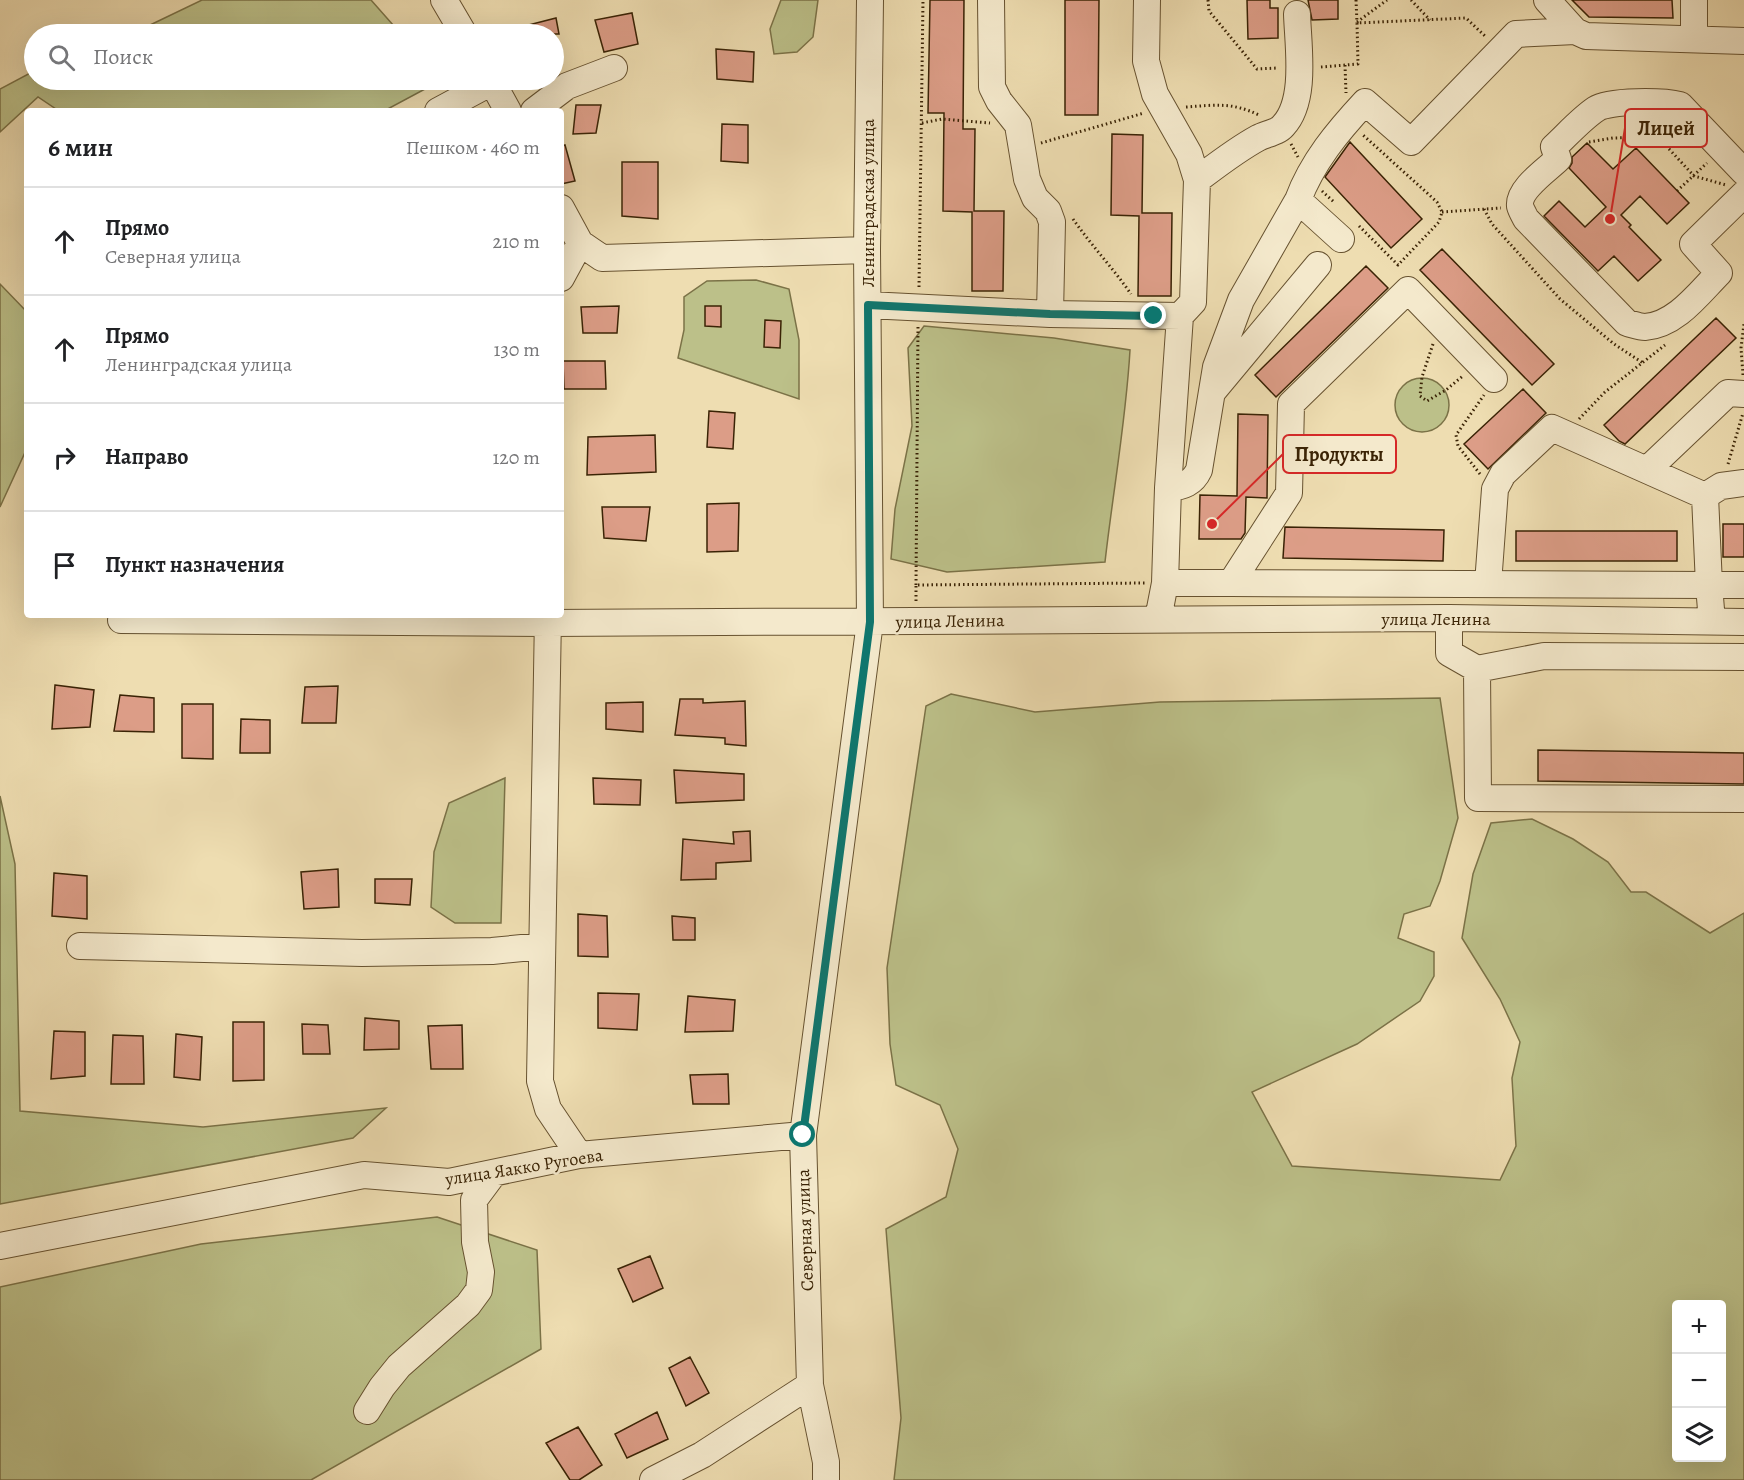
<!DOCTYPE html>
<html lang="ru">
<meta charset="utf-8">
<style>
:root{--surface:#fff;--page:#f6f6f6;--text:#202124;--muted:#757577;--line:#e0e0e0}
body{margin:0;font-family:Alegreya,serif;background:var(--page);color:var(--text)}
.controls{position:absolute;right:18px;bottom:18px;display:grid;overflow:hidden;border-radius:6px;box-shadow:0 6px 24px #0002}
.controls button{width:54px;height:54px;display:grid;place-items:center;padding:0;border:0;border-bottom:2px solid var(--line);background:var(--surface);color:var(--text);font:30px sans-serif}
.stop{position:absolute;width:18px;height:18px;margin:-14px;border:4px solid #0f766e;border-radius:50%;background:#fff}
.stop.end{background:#0f766e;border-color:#fff;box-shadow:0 2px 6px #0008}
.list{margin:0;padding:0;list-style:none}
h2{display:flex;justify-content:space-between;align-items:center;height:78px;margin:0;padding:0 24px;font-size:26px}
h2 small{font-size:20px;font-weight:400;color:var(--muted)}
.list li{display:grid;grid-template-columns:39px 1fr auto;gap:18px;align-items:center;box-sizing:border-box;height:108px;padding:0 24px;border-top:2px solid var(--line)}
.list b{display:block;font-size:22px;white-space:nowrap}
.list p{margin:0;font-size:20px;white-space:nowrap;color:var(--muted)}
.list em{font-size:20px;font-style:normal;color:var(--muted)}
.icon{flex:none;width:33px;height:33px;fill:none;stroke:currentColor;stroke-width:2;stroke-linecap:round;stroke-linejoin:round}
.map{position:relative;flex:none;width:1744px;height:1480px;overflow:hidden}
.search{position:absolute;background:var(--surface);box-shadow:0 6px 24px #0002;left:24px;top:24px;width:540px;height:66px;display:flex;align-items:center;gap:15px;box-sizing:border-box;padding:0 21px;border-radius:33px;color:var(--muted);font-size:22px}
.panel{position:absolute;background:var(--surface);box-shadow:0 6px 24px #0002;left:24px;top:108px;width:540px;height:510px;border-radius:6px}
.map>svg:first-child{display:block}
.green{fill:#bcc089;stroke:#7b7247;stroke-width:1.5;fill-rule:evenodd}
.building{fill:#dc9d87;stroke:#3a2305;stroke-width:1.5}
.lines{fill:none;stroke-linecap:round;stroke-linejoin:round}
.minor-casing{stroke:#675230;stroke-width:28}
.path{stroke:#3a2305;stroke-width:3;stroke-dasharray:1.5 3;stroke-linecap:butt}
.minor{stroke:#f4e9cc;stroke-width:26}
.route{stroke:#0f766e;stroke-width:8}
.labels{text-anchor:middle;stroke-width:5;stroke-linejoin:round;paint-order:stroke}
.street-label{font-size:18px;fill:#3a2305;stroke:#f4e9cc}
.leader{fill:none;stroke:#d62828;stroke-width:2}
.callout-dot{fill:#d62828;stroke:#f4e9cc;stroke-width:2}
.callout{fill:#f4e9cc;stroke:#d62828;stroke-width:2}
.callout-label{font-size:20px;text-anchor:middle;font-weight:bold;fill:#3a2305}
</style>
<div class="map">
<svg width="1744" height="1480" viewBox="0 0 1744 1480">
<rect width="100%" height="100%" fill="#eeddb1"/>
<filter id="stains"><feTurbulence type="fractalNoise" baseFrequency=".00333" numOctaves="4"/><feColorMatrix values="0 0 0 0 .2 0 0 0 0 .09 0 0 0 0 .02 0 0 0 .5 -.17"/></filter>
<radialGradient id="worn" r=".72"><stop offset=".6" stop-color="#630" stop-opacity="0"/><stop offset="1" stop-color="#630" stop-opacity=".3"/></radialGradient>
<path class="green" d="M202,0h169l30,34h-277l24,-8z
M781,0h37l-5,37 -16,15 -23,2 -4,-25z
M34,71v9h404l2,1 -56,30h-325l-21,-14 -38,35v-43z
M756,280l33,9 10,51v59l-121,-41 6,-28v-33l23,-16z
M0,284l27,28v136l-27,59z
M924,326l130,12 76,12c-4,71 -17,141 -25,212l-158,10 -56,-13 4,-50 17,-83 -4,-78z
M1395 405a27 27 0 1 1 54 0a27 27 0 1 1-54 0Z
M951,694l84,18 125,-10 280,-4 18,120 -18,63 -10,25 -26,8 -6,24 36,14v24l-14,25 -63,43 -105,48 40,74 208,14 16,-34 -4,-68 8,-36 -20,-43 -38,-61 11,-64 18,-51 41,-4 41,20 35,23 23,30h15l64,41 34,-20v567h-850l7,-62 -15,-189 60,-32 12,-48 -18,-44 -44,-20 -6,-41 -3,-76 39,-262zM1676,1304h46v154h-46z
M505,778l-4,145h-46l-24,-16 3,-55 15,-49z
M0,796l15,68 5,247 183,16 183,-19 -33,30 -353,66z
M437,1217l100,33 4,99 -230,131h-311v-193l201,-43z"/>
<path class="building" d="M930,0h34l-1,129h12l-1,82h30l-1,80h-31v-79l-29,-1 1,-98h-16z
M1065,0h34l-1,115h-33z
M1247,0h23v8h8v30l-30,1z
M1308,0h30v19l-26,1z
M1572,0h100l1,18 -84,-1z
M632,13l6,31 -34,8 -9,-32z
M556,18l3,16h-49l-1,-4z
M716,49l38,3 -1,30 -36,-3z
M576,105h25l-5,28 -23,1z
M722,124l26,1v38l-27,-2z
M1112,134l31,1 -1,78h30l-1,83h-33l1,-80 -28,-1z
M1350,142l72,77 -31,29 -66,-71z
M1587,143l26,26 23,-21 53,55 -22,21 -27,-28 -19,19 10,10 -2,2 32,33 -23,21 -24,-25 -16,15 -54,-55 15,-15 26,26 21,-20 -37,-39 3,-5v-6z
M565,145l10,36 -14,3v-38z
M622,162h36v57l-36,-3z
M1442,249l112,115 -22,21 -112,-115z
M1366,266l22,22 -112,109 -21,-22z
M619,306l-2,27h-34l-2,-26z
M705,306h16v21l-16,-1z
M1716,318l20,20 -111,106 -6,-3 -15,-16z
M765,320l16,1 -1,27 -16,-1z
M563,361h42l1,28h-42z
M1523,389l23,24 -58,56 -24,-25z
M709,411l26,2 -2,36 -26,-2z
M1238,414l30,1 -1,83 -21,-1 -1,36 -4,6h-42l1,-44 37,1z
M655,435l1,37 -69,3 1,-38z
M739,503l-1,48 -31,1v-48z
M602,507h48l-4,34 -42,-3z
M1723,524h21v33h-21z
M1285,527l159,3 -1,31 -160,-3z
M1516,531h161v30h-161z
M55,685l39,5 -4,37 -38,2z
M338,686l-2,37h-34l3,-36z
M120,695l34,3v34l-40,-1z
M680,699h23v4l42,-2 1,45 -21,-2v-6l-50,-3z
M643,702v30l-37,-3v-26z
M182,704h31v55l-31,-1z
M241,719l29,1v33h-30z
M1538,750l206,3v31l-206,-3z
M674,770l70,4v26l-68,3z
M593,778l48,2 -1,25 -46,-1z
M750,831l1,30 -35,2v16l-35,1 2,-41 51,5 -1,-12z
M338,869l1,38 -35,2 -3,-37z
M54,873l33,3v43l-35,-3z
M375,879h37l-2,26 -35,-2z
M578,914l29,2 1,41 -30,-1z
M672,916l23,2v22h-22z
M598,993l41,1 -2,36 -39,-2z
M688,996l47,4 -2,31 -48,1z
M365,1018l34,3v28l-35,1z
M233,1022h31v58l-31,1z
M302,1024l26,1 2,29h-27z
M462,1025l1,44h-32l-3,-43z
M54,1031l31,1v44l-34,3z
M176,1034l26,3 -2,43 -26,-3z
M113,1035l30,1 1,48h-33z
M728,1074l1,30h-36l-3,-29z
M650,1256l13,32 -30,14 -15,-33z
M690,1357l19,36 -23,13 -17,-38z
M657,1412l11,27 -41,19 -12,-24z
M578,1427l24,38 -23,15h-9l-24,-37z"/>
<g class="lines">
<defs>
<path id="minor" d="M444,0l20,34
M991,0l1,87 7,14 19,24 9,54 8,19 13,13 4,11 -2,92
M1147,0l-1,61 9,33 34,60 8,26 -4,122 -13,14
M1547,0l28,31 11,5 158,5
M1694,39v-39
M491,80l17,31
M438,111l54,-29
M534,111l33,-25 47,-18
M1744,172l-64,-67c-16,-4 -71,-5 -84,4 -15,10 -29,26 -42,38l4,12c-11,11 -40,30 -38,47 1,4 4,9 6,13l101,104c5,1 12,4 18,4 31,-2 54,-34 74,-54l-26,-29 51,-50
M1197,180c20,-15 39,-30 61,-42 8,-4 20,-6 25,-12 24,-25 15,-80 14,-112
M1298,200c14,-38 40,-69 67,-98l46,40 105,-108 59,-3
M561,208l19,35 22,15 265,-8
M561,278l19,-35
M868,305l182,9 130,2 -12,172 -3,95 -7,36
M1214,390l104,-125
M1648,469l80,-76 16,1
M1168,488c15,-1 25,-5 31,-18l17,-103 25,-67 57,-100 43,39
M1705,496l4,89h35
M1705,496l16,-10 23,-3
M1165,583h66l58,-90 2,-89 117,-114 86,89
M1231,583l478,2 3,37
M1488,584l7,-95 8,-15 49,-46 153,68
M548,615l-8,466 8,28 31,46
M1449,618v35l28,16
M121,620l427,3 901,-5 295,4
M1744,657l-200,-1 -67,13 1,129 266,1
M80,946l282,7 130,-2 50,-5
M0,1246l364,-71 85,7 130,-27 224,-20
M367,1411l15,-24 17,-21 69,-61 11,-15 2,-18 -6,-30 -1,-42 20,-27
M653,1480l49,-25 108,-70
M826,1480v-18l-16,-77 -7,-250 67,-513 -3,-372 3,-250"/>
</defs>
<use href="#minor" class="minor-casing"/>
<path class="path" d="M1208,0l1,11 48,58 21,-1
M1356,0l1,23
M1411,0l19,20
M1357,22l30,-22
M1345,65l1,28
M1321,67l37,-3 -1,-41 109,-5 20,19
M1186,107c29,-2 46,-5 73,8
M922,123l20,-4 48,4
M1645,123l13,14
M1589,142l24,-4 45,-1 36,39 32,9
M1041,143l103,-30
M1291,144l7,13
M1322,191l13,12
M1677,191l30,-28
M1484,209l8,15 68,75 54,45 29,19
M1442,212l59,-4
M1073,219c18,26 40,49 58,75
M1359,226l39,39 41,-43 3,-10 -5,-10 -74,-67
M919,287l4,-287
M1433,344l-11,33 -2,19 7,5 19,-11 18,-15
M1743,375l-2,-27 3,-24
M1579,419l26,-27 60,-47
M1728,464l15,-51
M1480,474l-22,-28 -2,-11 28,-40
M916,585l2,-259
M916,601v-16l229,-2"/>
<use href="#minor" class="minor"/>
</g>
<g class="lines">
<path class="route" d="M803,1135l67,-513 -2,-317 182,9 104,2"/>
</g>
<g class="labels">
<g class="street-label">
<text transform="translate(868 203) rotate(-90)" y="6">Ленинградская улица</text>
<text x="1436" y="625">улица Ленина</text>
<text transform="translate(950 621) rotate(-1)" y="6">улица Ленина</text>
<text transform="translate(524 1167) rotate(-9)" y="6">улица Яакко Ругоева</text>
<text transform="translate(805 1230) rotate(-92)" y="6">Северная улица</text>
</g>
</g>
<path class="leader" d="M1610 219L1625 128M1212 524L1283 454"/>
<g class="callout-dot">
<circle cx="1610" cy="219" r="6"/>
<circle cx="1212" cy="524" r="6"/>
</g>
<g class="callout">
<rect x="1625" y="109" width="82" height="38" rx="6"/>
<rect x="1283" y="435" width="113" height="38" rx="6"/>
</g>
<g class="callout-label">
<text x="1666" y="135">Лицей</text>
<text x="1339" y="461">Продукты</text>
</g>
<rect width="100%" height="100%" filter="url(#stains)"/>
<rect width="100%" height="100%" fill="url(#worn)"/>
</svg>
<div class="controls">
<button>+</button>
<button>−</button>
<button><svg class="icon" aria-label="layers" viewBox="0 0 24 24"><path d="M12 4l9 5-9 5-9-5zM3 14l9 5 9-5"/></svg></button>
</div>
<div class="stop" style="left:803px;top:1135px"></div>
<div class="stop end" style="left:1154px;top:316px"></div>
<div class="search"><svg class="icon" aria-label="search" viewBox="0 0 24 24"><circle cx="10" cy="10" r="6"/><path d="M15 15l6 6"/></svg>Поиск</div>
<section class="panel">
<h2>6 мин<small>Пешком · 460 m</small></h2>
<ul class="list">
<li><svg class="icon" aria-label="ahead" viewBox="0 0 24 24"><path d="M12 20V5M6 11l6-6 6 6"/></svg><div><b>Прямо</b><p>Северная улица</p></div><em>210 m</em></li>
<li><svg class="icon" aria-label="ahead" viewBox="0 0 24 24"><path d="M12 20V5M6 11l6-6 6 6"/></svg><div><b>Прямо</b><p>Ленинградская улица</p></div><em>130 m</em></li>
<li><svg class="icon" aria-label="right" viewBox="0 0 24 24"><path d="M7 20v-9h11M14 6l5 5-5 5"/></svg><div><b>Направо</b></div><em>120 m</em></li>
<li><svg class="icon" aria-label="arrive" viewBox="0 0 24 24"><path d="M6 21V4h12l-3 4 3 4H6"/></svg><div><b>Пункт назначения</b></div></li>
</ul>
</section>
</div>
